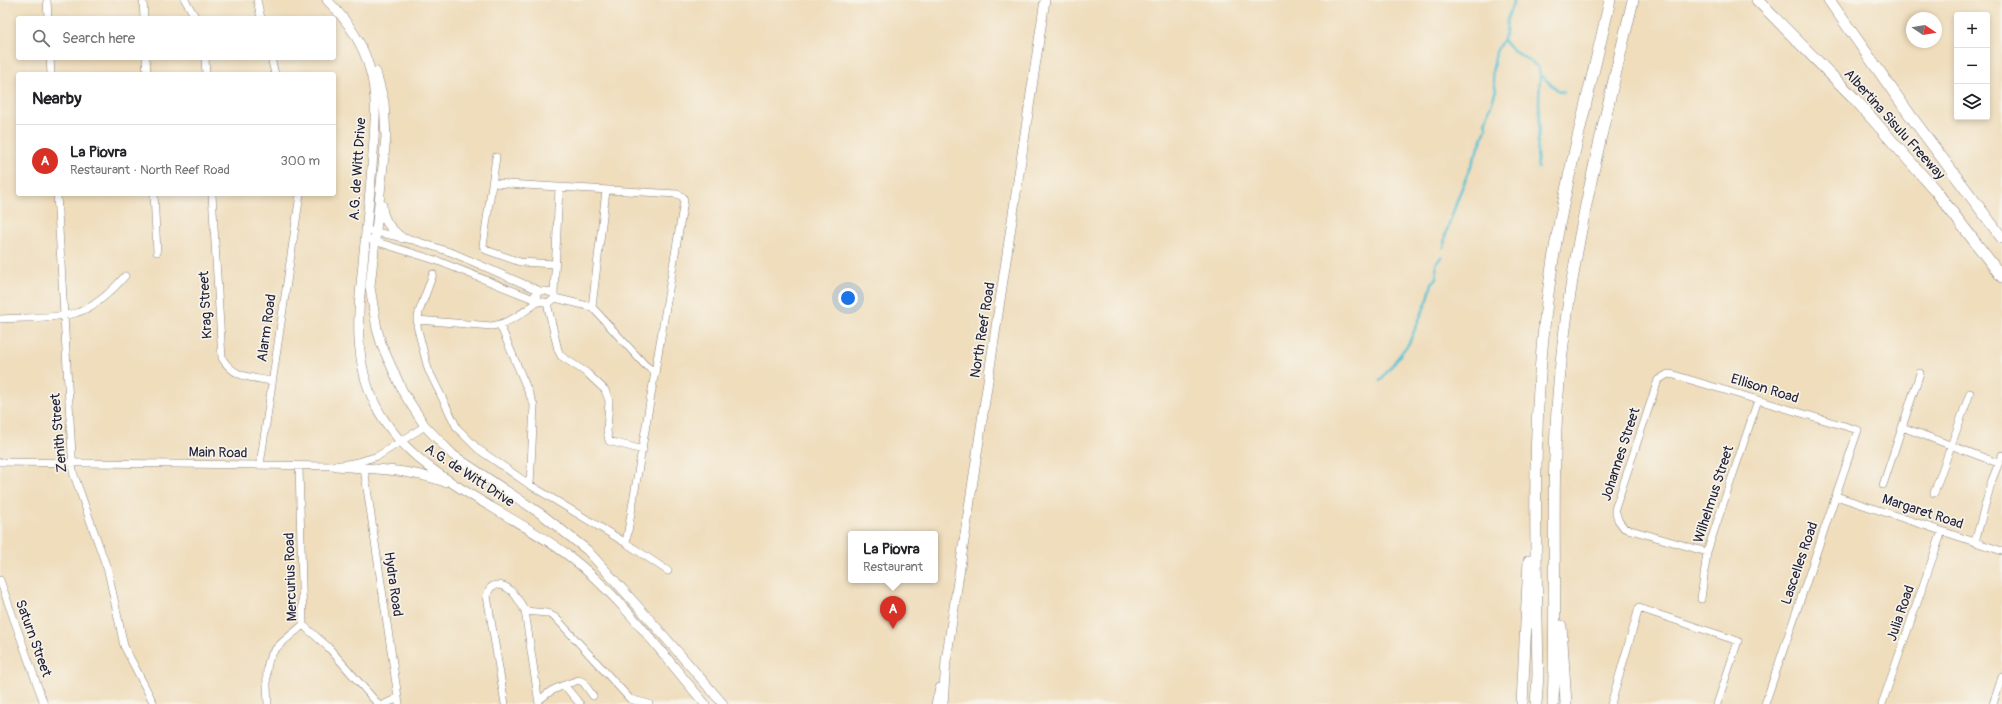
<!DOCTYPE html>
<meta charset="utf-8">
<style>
:root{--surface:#fff;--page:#f2f2f2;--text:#202124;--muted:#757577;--line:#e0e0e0;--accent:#d93025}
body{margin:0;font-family:Pangolin,sans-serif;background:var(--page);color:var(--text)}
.controls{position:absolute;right:12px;top:12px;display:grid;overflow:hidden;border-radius:4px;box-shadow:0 2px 6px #0003}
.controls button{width:36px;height:36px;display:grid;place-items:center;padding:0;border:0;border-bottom:1px solid var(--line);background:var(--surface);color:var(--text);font:20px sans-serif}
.compass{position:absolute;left:1906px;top:12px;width:36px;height:36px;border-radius:50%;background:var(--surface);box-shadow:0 2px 6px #0003;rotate:102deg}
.you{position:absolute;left:848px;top:298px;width:14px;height:14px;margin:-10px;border:3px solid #fff;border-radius:50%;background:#1a73e8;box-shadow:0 0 0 6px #1a73e833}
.badge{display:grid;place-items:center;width:26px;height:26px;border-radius:50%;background:var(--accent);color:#fff;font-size:13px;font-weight:700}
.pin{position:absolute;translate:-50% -33px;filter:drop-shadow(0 1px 2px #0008)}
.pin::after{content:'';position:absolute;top:21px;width:14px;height:12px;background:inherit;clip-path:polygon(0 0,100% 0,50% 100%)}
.popup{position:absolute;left:848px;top:531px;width:90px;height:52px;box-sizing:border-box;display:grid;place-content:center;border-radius:4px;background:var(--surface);filter:drop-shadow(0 1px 3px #0005);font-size:13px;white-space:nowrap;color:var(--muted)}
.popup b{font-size:15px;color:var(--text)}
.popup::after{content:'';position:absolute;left:50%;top:100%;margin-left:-8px;border:8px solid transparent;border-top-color:var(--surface)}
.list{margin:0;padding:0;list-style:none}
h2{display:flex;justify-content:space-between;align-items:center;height:52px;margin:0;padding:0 16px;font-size:17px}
h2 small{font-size:13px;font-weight:400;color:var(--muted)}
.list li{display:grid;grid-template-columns:26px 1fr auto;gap:12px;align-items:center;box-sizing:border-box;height:72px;padding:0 16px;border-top:1px solid var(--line)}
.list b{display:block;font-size:15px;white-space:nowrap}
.list p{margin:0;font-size:13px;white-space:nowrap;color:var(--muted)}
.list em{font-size:13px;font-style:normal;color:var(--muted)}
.icon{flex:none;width:22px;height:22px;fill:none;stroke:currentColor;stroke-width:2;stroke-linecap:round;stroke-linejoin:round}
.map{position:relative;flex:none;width:2002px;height:704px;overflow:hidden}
.search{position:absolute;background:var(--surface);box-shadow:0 2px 6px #0003;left:16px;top:16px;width:320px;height:44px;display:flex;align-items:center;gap:10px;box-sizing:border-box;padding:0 14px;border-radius:4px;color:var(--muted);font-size:15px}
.panel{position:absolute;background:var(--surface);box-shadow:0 2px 6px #0003;left:16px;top:72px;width:320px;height:124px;border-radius:4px}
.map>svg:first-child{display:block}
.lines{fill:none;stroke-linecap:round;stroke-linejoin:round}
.stream{stroke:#59c2d5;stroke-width:2.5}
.minor-casing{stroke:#88807c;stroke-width:8}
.major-casing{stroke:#88807c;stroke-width:10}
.highway-casing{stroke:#88807c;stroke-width:12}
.minor{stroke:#fff;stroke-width:7}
.major{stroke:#fff;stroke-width:9}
.highway{stroke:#fff;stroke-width:11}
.labels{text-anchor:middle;stroke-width:3.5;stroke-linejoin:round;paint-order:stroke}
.street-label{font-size:14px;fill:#22223b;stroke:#f7f3e8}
</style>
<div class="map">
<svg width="2002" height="704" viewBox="0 0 2002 704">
<rect width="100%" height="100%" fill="#f7f3e8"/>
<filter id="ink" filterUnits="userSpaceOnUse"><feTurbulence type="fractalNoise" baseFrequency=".025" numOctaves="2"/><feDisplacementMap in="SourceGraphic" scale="8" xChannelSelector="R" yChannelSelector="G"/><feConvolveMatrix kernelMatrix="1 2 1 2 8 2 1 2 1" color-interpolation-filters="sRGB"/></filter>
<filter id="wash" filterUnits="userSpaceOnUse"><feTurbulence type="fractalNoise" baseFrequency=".012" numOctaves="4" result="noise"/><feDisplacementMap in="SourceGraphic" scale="16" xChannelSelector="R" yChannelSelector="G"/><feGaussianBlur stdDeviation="0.9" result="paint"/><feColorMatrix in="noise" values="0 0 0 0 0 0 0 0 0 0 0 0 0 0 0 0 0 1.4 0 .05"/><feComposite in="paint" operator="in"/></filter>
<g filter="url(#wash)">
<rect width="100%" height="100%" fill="#efddbc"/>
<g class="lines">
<path class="stream" d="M1503,40l10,10 25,17 2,8 -1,28 1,12 -3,37 1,16
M1540,75l19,16 5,1
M1444,248l1,-12 14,-41 28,-68 -2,-4 11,-33 -4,-17 4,-21 10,-19 1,-13 7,-20
M1380,381l29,-38 19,-44 4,-16 5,-5 -1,-14 5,-7"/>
</g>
</g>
<g filter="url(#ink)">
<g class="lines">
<defs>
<path id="minor" d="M47,0l1,18
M143,0l1,18
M185,0l11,18
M257,0l4,18
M50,58l1,16
M146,58l1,16
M205,58l1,16
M271,58l4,16
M496,157l-13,89 3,4 34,12 35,2
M492,183l185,11 6,3 1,4 -58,342
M606,191l-14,116 53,58 11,8
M57,194l16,278 35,99 16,75 30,58
M154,194l3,58
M212,194l10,164c12,20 28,19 49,23
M366,230l47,10 40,13 87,38h6l8,3 1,4 -6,5 -10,-2 -4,-6 5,-4
M371,240l67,21 98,39
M433,274l-14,38 -2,14 11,43 29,59 21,21 52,36 96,58 42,28
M554,294l5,-106
M555,298l37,9
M547,303l11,47 3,6 26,17 18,17 4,11 -2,30 2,10 34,9
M0,319c23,-2 54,0 76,-6 20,-6 36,-22 49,-37
M417,320l75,6c18,-3 32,-14 47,-25
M500,325l34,80 -4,80
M1902,427l96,36
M0,462l336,4 22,-4 20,-6 47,-30
M260,465l40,-271
M299,466l4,159
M364,468l35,236
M1883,485l37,-112
M1934,493l36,-100
M1836,496l166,55
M1975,542l17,-62 10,-25
M1707,552l-83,-24 -6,-8 -3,-11 43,-129 10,-6 6,1 184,55 -93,274
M0,580l44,124
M1701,599l6,-47 51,-152
M303,625l25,22 50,57
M564,685l15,-5 4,2 10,14
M539,700l12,-9 13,-6 16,19
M268,704c-3,-50 -4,-47 35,-79
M385,704l13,-6
M505,704l-18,-108c1,-6 3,-10 9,-11 15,-1 23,15 29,26
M539,704l-14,-93 22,2 9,5 74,81 19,5
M1611,704l28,-96 99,33 -21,63
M1882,704l60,-173
M1993,704l9,-27"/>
<path id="major" d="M327,0c20,20 36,43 43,70 8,27 5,55 3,83 -3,44 -8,87 -12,131 -4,41 -5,82 14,120 35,73 132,104 194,152 51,39 94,99 136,148
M376,72l8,30 2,35 -16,150 7,42 5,17 21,46 22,34 28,29 91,61 43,34 64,71 72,83
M382,205c0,15 9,24 20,33
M336,466c37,3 73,3 109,16
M936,704l4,-16
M943,704l3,-43 99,-661"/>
<path id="highway" d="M1757,0l97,98 81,92 67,87
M1829,0l81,115 92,123
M1561,626l5,78
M1522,704l7,-143
M1536,704l2,-29c-2,-125 -7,-249 9,-373 12,-100 41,-203 63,-302
M1553,704c5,-111 -4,-222 7,-332 12,-126 44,-249 73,-372"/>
</defs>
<use href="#minor" class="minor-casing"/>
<use href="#major" class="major-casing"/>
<use href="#highway" class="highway-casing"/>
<use href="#minor" class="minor"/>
<use href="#major" class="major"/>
<use href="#highway" class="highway"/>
</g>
</g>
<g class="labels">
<g class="street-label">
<text transform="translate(1895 124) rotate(48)" y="5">Albertina Sisulu Freeway</text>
<text transform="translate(357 169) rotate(-86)" y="5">A.G. de Witt Drive</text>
<text transform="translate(205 305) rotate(-93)" y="5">Krag Street</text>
<text transform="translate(266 328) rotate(-82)" y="5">Alarm Road</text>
<text transform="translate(982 330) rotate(-81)" y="5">North Reef Road</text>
<text transform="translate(1765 388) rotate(17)" y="5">Ellison Road</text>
<text transform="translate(58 433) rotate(-95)" y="5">Zenith Street</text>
<text transform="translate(218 452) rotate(1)" y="5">Main Road</text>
<text transform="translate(1620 454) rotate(-72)" y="5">Johannes Street</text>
<text transform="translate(470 475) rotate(33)" y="5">A.G. de Witt Drive</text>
<text transform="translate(1713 494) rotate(-72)" y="5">Wilhelmus Street</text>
<text transform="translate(1923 511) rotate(18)" y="5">Margaret Road</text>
<text transform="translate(1799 563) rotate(-71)" y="5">Lascelles Road</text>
<text transform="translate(290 577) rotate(-92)" y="5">Mercurius Road</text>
<text transform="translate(394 584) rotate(82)" y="5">Hydra Road</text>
<text transform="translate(1900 613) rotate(-71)" y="5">Julia Road</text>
<text transform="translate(34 638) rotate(70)" y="5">Saturn Street</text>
</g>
</g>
</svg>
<div class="controls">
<button>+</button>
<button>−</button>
<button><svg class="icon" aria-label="layers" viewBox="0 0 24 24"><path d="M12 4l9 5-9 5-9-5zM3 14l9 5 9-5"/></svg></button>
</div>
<svg class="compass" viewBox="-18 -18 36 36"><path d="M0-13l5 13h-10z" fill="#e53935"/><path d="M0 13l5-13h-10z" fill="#757577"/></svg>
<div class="you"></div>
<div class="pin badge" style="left:893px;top:629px">A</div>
<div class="popup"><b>La Piovra</b>Restaurant</div>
<div class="search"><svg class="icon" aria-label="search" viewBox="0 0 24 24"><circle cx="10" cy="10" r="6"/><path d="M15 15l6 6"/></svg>Search here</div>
<section class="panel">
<h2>Nearby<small></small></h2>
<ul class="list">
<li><span class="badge">A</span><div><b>La Piovra</b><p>Restaurant · North Reef Road</p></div><em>300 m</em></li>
</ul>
</section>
</div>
